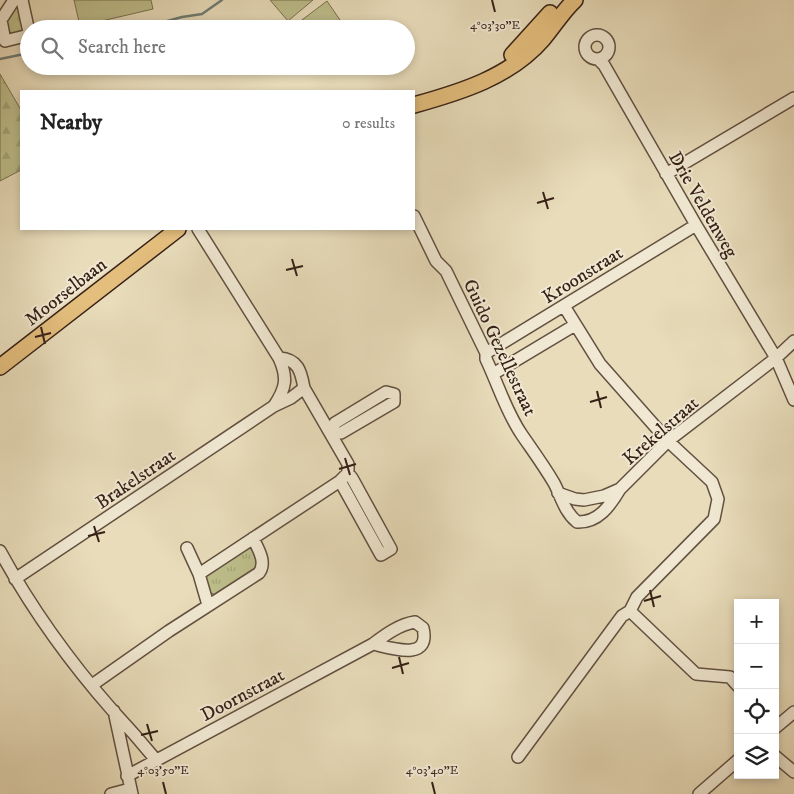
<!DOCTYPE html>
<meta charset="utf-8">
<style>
:root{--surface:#fff;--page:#f2f2f2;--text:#222;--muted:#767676;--line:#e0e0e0}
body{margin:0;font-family:"IM FELL DW Pica",serif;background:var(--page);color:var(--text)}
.controls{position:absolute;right:15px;bottom:15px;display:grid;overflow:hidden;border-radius:0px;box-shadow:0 2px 8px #0003}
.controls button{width:45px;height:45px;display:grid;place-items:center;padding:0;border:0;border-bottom:1px solid var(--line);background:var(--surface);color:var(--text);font:25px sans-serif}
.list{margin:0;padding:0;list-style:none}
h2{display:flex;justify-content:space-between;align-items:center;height:65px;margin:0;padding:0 20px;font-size:21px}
h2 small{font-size:16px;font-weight:400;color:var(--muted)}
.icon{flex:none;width:28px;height:28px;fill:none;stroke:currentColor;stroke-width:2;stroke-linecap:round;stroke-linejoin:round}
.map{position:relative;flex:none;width:794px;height:794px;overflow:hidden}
.search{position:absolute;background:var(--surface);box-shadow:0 2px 8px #0003;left:20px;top:20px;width:395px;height:55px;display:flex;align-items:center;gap:12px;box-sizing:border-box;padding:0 18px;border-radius:28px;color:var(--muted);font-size:19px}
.panel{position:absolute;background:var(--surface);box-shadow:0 2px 8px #0003;left:20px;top:90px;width:395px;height:140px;border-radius:0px}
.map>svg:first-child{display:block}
.grass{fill:url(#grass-tufts);stroke:#7a7051}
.forest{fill:url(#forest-firs);stroke:#7a7051}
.pitch{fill:#bdbe8b;stroke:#7a7051}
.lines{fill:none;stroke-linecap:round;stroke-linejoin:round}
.stream{stroke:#707d74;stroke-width:2.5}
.minor-casing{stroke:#625040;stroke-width:14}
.major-casing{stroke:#362117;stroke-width:18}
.minor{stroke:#f0e8d2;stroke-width:11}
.major{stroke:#e4be7d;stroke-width:15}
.ticks{fill:none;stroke:#362117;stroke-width:2}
.labels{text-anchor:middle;stroke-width:4;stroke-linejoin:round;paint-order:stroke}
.street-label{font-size:19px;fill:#362117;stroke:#f0e8d2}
.ticks-label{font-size:12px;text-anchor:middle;fill:#362117;stroke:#f0e8d2;stroke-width:4;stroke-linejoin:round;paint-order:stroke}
</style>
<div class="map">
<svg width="794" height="794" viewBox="0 0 794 794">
<defs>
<pattern id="grass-tufts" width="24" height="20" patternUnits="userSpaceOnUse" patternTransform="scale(1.25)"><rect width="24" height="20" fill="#bdbe8b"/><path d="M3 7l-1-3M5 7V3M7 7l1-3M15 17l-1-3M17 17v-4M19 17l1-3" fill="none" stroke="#a3a377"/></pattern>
<pattern id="forest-firs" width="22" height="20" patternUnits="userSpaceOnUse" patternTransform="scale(1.25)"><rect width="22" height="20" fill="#bdbe8b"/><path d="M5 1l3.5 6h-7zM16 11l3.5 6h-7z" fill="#a3a377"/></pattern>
</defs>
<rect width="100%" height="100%" fill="#e8dcba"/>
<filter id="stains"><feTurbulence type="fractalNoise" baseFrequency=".004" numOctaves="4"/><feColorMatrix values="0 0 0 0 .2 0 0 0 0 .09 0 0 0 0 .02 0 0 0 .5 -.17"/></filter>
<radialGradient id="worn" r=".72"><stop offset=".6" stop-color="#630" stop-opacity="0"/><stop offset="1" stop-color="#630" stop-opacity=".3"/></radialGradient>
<path class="grass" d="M18,1l5,28 -3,5 -8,1 -3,-1 -5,-12z
M247,547c9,3 11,13 10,21l-41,27 -5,-2 -6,-17z"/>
<path class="forest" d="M0,74l21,36v60l-21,11z"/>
<path class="pitch" d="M74,0h77l2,9 -73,17z
M270,0h43l-25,21z
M327,1l13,19 -13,9h-37z"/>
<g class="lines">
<path class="stream" d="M138,29l44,-12 20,-3 20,-14
M0,59l29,-6"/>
<defs>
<path id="minor" d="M14,0l-13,20 4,21 24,-6
M22,0l7,32
M585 47a12 12 0 1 1 24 0a12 12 0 1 1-24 0Z
M666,174l128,-76
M414,216l22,45 10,10 40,82v6c12,25 20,53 36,76 11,16 22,31 32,48 7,13 10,28 23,39 21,1 33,-16 43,-33
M794,341l-18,17 18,42
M486,353l210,-128
M493,374l82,-49
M386,392l8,2v8l-53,31 -10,-1 4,-9z
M274,406l17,-8 13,-10
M340,481l41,74 10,-6 -39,-71 -4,-5
M558,493l17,6 9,1 20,-4 16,-7 48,-48 108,-83 -80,-133 -92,-160 -6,-6
M187,548l12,26
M0,551c31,57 70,111 113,160 15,16 29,32 43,49
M15,579l259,-173c12,-18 14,-28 5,-48l-81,-129
M208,605l-9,-31 141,-93 8,-8v-9l-44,-76c-3,-17 -6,-29 -25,-30
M630,611l66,63 34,3 8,9
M415,622l8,6c8,34 -32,20 -50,16 12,-9 27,-20 42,-22z
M92,685l77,-54 90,-58c8,-11 -1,-24 -6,-35
M114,711l18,83
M775,728l19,-16
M775,756l19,16
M518,757l104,-141 8,-5 7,-14 77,-78 4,-20 -6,-17 -44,-41 -68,-77 -36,-58
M127,776l246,-132
M111,794l19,-5
M699,794l39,-34"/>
<path id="major" d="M512,55l38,-42
M414,105c47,-13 96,-28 129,-66 11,-13 20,-28 32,-39
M0,367l178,-138"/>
</defs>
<use href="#minor" class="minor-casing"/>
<use href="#major" class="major-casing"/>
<use href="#minor" class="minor"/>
<use href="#major" class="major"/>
</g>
<path class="ticks" d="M492,0l3,12M543,192l5,17M537,203l17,-5M292,259l5,17M286,270l17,-4M41,327l4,17M35,337l16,-4M597,391l4,17M590,402l17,-5M345,458l5,17M339,469l17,-5M94,526l5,16M88,536l17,-4M650,590l4,17M644,601l17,-5M399,657l4,17M392,668l17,-5M147,724l5,17M141,735l17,-4M163,782l3,12M432,782l3,12"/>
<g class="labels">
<g class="street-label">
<text transform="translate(704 204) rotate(60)" y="7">Drie Veldenweg</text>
<text transform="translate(582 274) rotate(-32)" y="7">Kroonstraat</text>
<text transform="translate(65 291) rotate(-38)" y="7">Moorselbaan</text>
<text transform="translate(501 347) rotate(65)" y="7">Guido Gezellestraat</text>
<text transform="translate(660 430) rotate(-41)" y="7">Krekelstraat</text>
<text transform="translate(135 478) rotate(-34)" y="7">Brakelstraat</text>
<text transform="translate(242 694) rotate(-28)" y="7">Doornstraat</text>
</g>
</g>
<g class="ticks-label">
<text x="495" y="29">4°03'30"E</text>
<text x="163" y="774">4°03'50"E</text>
<text x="432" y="774">4°03'40"E</text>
</g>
<rect width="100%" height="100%" filter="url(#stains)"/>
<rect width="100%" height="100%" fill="url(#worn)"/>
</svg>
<div class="controls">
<button>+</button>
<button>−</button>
<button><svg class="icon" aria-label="locate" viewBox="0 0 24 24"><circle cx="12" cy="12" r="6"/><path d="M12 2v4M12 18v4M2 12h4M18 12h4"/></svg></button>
<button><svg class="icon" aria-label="layers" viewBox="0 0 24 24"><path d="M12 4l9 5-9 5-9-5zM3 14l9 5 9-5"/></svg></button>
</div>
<div class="search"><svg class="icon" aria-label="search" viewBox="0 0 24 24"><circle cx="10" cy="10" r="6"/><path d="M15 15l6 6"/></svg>Search here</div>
<section class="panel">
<h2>Nearby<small>0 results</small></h2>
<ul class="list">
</ul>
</section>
</div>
